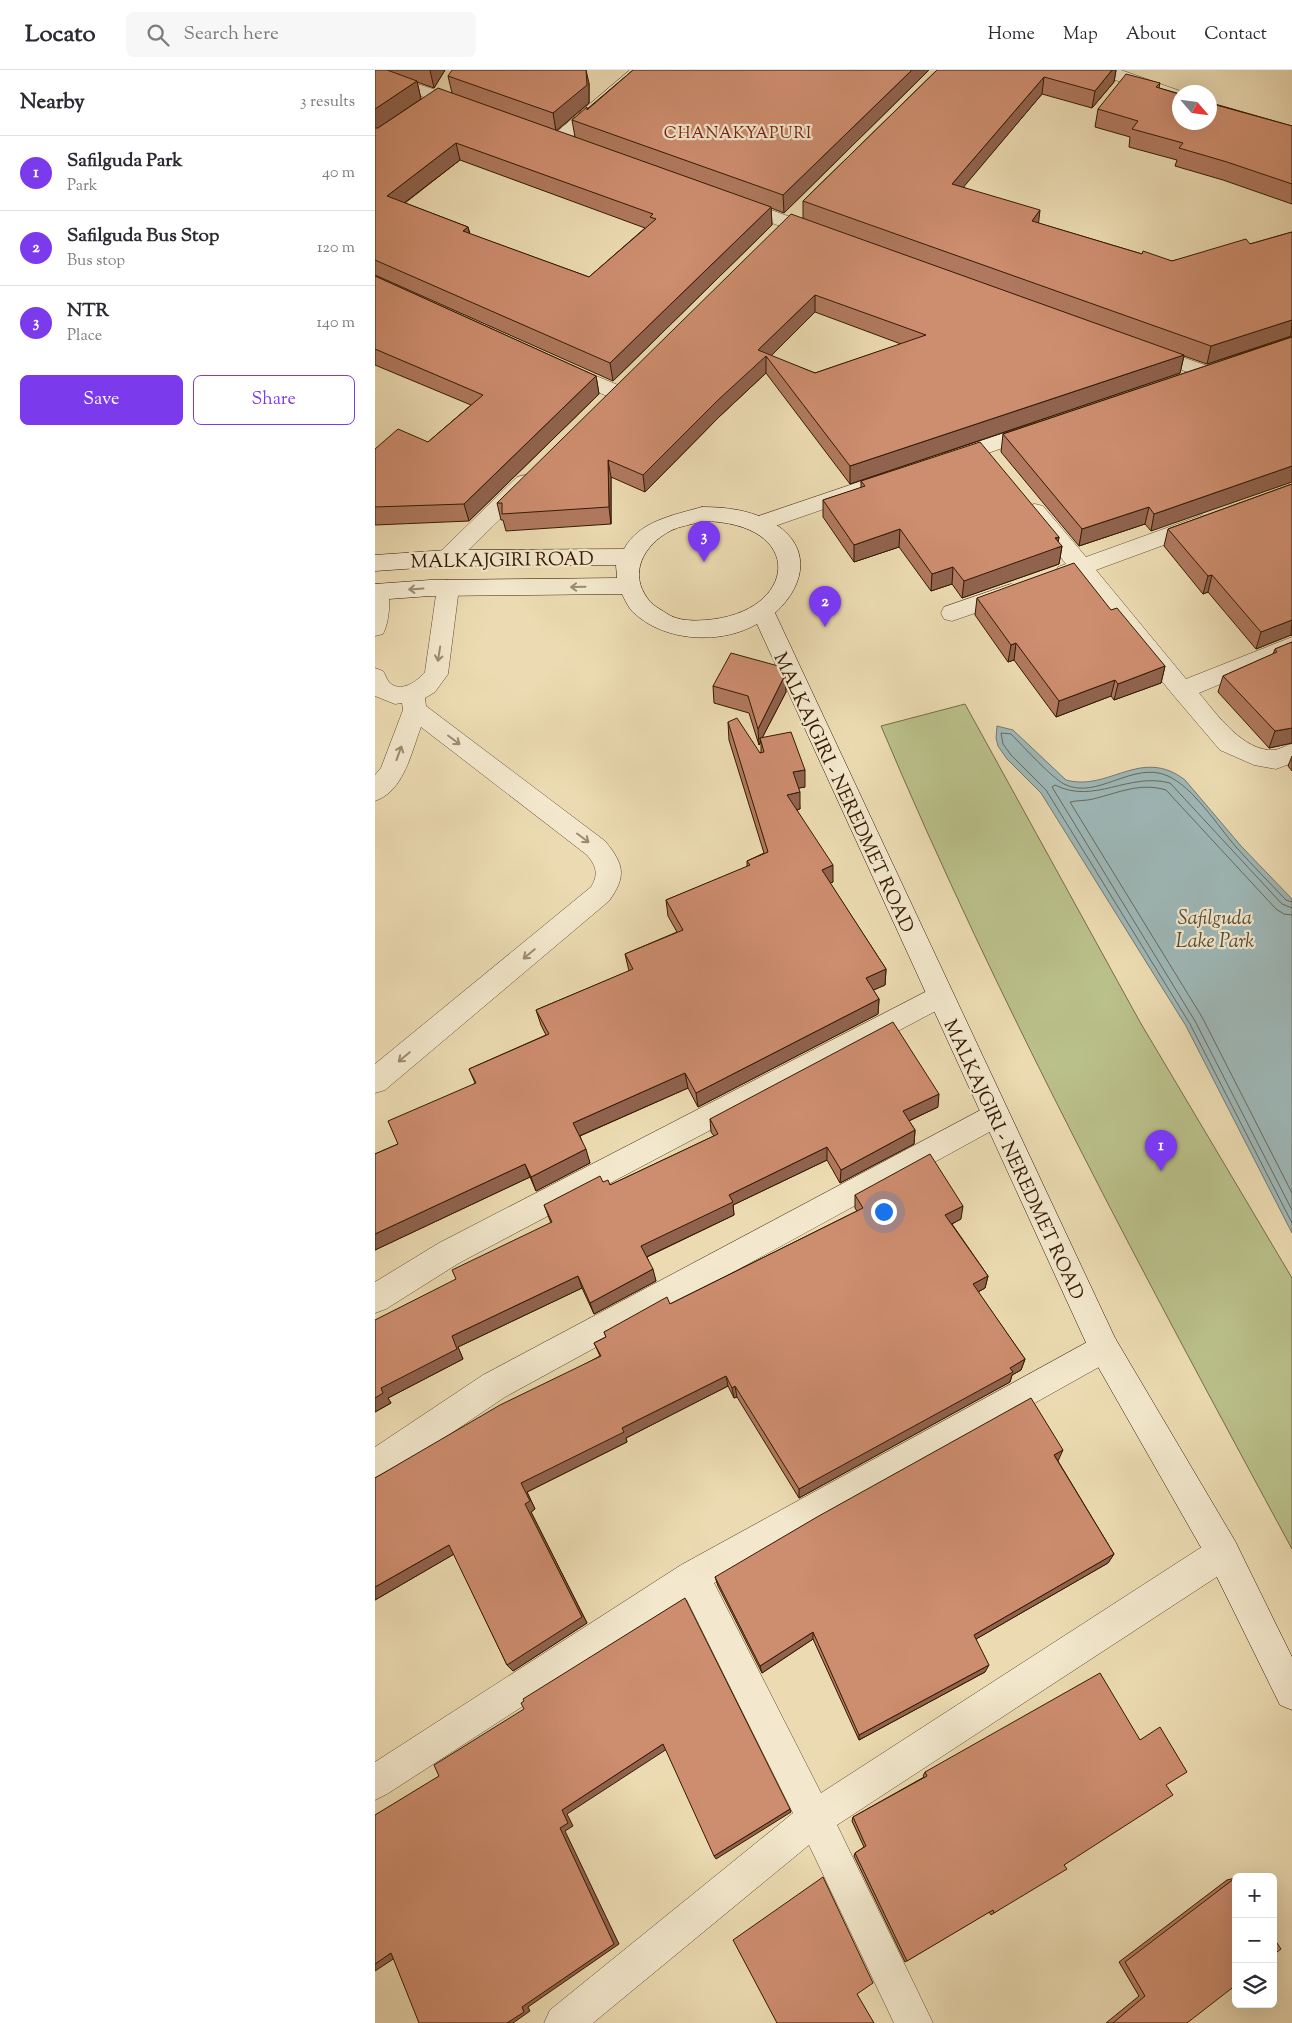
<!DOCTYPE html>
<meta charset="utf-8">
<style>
:root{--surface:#fff;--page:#f7f7f7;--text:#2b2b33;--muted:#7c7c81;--line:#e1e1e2;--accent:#7c3aed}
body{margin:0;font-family:"Sorts Mill Goudy",serif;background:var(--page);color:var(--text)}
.controls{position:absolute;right:15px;bottom:15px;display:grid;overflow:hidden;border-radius:8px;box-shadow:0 5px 20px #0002}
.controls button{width:45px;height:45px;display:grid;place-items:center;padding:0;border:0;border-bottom:1px solid var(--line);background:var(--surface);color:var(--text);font:25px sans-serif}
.compass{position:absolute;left:797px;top:15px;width:45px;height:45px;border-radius:50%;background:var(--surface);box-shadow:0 5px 20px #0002;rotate:118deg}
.you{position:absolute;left:508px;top:1141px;width:18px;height:18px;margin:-12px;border:4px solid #fff;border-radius:50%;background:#1a73e8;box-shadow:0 0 0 8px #1a73e833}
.badge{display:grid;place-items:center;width:32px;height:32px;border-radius:50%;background:var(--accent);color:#fff;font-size:16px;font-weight:700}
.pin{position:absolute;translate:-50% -41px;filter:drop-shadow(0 1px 2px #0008)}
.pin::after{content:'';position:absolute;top:26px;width:18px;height:15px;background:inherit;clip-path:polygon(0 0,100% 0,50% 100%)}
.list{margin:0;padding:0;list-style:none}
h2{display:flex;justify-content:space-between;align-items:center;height:65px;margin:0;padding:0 20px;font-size:21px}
h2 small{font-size:16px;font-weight:400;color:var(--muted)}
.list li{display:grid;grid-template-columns:32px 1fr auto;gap:15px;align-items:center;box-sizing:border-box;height:75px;padding:0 20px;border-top:1px solid var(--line)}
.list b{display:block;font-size:19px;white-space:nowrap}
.list p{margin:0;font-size:16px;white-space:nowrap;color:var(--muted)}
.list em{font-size:16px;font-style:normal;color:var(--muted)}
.actions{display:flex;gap:10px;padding:15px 20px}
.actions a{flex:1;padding:11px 0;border:1px solid var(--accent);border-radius:8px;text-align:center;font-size:18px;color:var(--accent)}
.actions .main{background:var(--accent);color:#fff}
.icon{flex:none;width:28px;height:28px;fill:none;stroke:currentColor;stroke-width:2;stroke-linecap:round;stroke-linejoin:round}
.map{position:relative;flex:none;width:917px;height:1953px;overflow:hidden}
header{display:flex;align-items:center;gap:30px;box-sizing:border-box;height:70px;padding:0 25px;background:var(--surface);border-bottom:1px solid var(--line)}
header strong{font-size:24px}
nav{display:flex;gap:28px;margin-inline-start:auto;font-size:18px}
.search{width:350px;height:45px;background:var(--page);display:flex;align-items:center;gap:12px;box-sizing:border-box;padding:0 18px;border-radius:8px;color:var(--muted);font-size:19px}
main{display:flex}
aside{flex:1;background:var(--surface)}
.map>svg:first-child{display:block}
.green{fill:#bac08a;stroke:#776c45}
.water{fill:#9eb8b8;stroke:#74786e}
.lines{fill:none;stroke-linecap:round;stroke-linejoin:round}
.shore{stroke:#69685c;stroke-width:1}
.street-casing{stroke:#624a2c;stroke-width:1}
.secondary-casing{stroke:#341900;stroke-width:1}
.street{fill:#f3e8cd;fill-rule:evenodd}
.secondary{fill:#f3e8cd;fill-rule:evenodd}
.wall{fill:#b0795f;stroke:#341900;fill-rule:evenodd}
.shaded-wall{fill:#90634e;stroke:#341900}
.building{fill:#cd8d6f;stroke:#341900;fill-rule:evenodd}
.oneway{stroke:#9d8b71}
.labels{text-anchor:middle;stroke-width:4.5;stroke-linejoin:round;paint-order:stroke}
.far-neighbourhood-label{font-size:16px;letter-spacing:1px;fill:#7a1f14;stroke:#f3e8cd}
.street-label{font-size:19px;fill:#341900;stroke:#f3e8cd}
.water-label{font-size:20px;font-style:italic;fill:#544937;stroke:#f3e8cd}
</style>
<header>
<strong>Locato</strong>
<div class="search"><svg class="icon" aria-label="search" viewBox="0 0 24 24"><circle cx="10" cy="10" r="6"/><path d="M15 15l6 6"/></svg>Search here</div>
<nav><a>Home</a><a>Map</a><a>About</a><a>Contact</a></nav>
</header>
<main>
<aside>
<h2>Nearby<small>3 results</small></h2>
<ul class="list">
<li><span class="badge">1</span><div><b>Safilguda Park</b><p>Park</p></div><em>40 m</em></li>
<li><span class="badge">2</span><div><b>Safilguda Bus Stop</b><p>Bus stop</p></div><em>120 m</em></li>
<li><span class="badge">3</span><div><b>NTR</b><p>Place</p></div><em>140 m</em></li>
</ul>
<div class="actions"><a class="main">Save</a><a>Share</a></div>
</aside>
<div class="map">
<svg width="917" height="1953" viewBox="0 0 917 1953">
<rect width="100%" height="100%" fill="#ecdbb2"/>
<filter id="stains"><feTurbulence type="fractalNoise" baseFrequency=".004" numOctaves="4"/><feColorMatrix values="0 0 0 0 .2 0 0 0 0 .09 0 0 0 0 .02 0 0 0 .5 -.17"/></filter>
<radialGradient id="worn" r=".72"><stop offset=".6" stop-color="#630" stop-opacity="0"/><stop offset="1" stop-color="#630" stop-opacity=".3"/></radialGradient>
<path class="green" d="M590,634l175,318 152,256v271c-146,-270 -292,-541 -411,-823z"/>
<path class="water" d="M622,656l16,4 53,50c43,12 75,-34 119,0l56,66 51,53v334l-106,-207 -145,-233 -34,-34 -9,-13 -2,-8z"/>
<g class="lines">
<path class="shore" d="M917,832l-6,-2c-17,-18 -34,-35 -50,-53 -19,-22 -42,-59 -68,-71 -35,-16 -71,25 -104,8 -12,-6 -42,-39 -53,-50l-10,-1 2,11 8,11 35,35 144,234 102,199
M917,838l-10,-4 -112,-121c-42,-11 -76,22 -115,2l-3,2 143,234 97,189
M917,845l-8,-1 -8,-5 -110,-119c-26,-8 -48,3 -73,9 -7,2 -15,1 -23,3l132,215 90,176"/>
<defs>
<path id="street" d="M0,0l98,32 3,4 -3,4h-12l-86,-30z
M255,0h19l-85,74h-12l-3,-4 3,-4z
M721,0h25l62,22h-4v10l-6,-1 -74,-27z
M360,127l92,33 2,4 -2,4h-14l-85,-31 -2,-4 2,-4z
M772,275l64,22 3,5 -3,5 -7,1 -64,-23 -3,-4 3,-4z
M187,292l61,25 3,5 -3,5 -7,2 -7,-2 -54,-24 -3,-5 3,-5z
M662,352l7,2 3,5 -3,5 -94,32 -8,-2 -3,-5 3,-5z
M150,405l8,2 3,5 -3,5 -78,76 -8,3 -8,-3 -3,-5 3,-5 78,-76z
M484,412l8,2 3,5 -3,5 -109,38 -8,-3 -3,-5 3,-5z
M660,434l8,2 43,51 108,-39 8,-3 8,3 3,5 -3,5 -114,42 90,109 106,-42v17l-93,39c17,20 44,59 75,57 5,0 12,-5 18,-6v19l-16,6 -22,-4 -34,-15 -46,-54 -97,-119 -11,4 -8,-2 -3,-6 3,-6 8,-3 -42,-53 3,-5z
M73,510l8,2 3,6 -11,86 -13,18 -10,6 1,8 179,135c19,23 22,35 4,60l-224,189 -10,3v-29l216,-177c8,-13 5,-21 -4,-32l-166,-128c-10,26 -17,64 -46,74v-26l6,-7 22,-58 -1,-7 -7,1 -20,-8v-28l8,3c2,3 4,9 6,11 11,12 29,-1 36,-10l12,-84 3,-6z
M3,514l8,2c6,11 3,37 -3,48l-8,2v-51z
M636,514l8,2 3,6 -3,6 -67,23 -8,-2 -3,-6 3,-6z
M564,915l10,3 3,8 -3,8 -490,259 -73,46 -11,4v-31l64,-39z
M619,1033l10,3 4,9 -4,9 -499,273 -119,80 -11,5v-35l108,-72z
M729,1263l11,5 4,10 -4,10 -401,225 107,210 390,-252 12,-4 12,4 4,12 -4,12 -398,260 96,198h-39l-85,-178 -216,178h-49l6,-13 243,-197 -106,-213 -300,194 -12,6v-38l306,-197z"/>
<path id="secondary" d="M327,437c20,0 39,2 57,9 51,20 53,63 16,97l340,725 120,203 57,116v53l-12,-5 -69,-140 -118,-207 -336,-734c-36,21 -92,18 -123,-11 -5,-4 -9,-13 -12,-19l-192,2 -55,4v-16l55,-4 187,-2 -1,-13 -169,1 -72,5v-16l72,-5 177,-1c15,-28 50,-34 78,-42zM327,451c106,1 96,92 4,99 -13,1 -29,1 -40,-7 -6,-4 -14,-8 -18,-14 -20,-26 -4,-54 22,-68 9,-5 22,-6 32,-10z"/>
</defs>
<use href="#street" class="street-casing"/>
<use href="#secondary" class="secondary-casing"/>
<use href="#street" class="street"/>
<use href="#secondary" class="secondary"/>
</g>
<path class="wall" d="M0,0h70l-11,18 -17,-6 4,17 -37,25 68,-31 -4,-17 141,7v20l-33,28 19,6 -3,-17 15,-11 46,-39h296l-145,143 -13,-5 1,17 -159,156 -238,-106zM85,90l185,68 -56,49 -119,-43 -2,-7 -63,-24z
M562,0h179l-2,12 -22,26 -50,-14 -79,93 75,36 104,31 30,7 78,-17 42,-12v105l-85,27 -23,-8 -4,17 -330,111 -84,-111 -47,44 -74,75 -34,-15v47l-105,7 -3,-11h-2l-4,-17 306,-284v-18zM440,242l86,32 -86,29 -44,-17z
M785,13l-1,5 133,38v78l-69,-24 -48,-14 2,-6 -48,-13 1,-10 -35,-10 3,-18z
M0,206l221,100 3,18 -130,127 -94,4v-76l53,-7 43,-37 -96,-40z
M917,267l-141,194 -6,-7 -66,22 -78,-94 2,-18z
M486,411l198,56 -1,5 4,4 -3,18 -97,34 -10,-14 -21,7 -32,-44 -45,15 -31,-45v-17l38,-12z
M917,414v152l-1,-1 -35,14 -48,-57 -5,2 -39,-48 4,-17z
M602,528l134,12 54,56 -4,17 -47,17 -3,-4 -55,21 -42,-57 -6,2 -33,-47z
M917,572v101l-23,5 -51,-56 5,-16 50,-22 2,-5z
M410,605l1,17 -24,46 43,49 -7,1 2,21 -3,1 36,72 -3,1 56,86 -1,16 -12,5 6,9 -1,15 -180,93 -10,-19 -108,48 10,27 -54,28 -6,-14 -155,73v-96l23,-10 77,-61 -6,-14 77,-34 -5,-10 -5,-15 93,-39 -4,-17 52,-22 -9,-16 -2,-16 81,-33v-6l17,-8 -35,-113 -1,-18 32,31 1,-1v-11l-2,4 -10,-32 -35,-10 -1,-17z
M917,686v15l-4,-5z
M563,1037l-29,14 6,9 -1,14 -74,39 -13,-23 -94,45 1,10 -87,42 9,24 -62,33 -12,-26 -124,59 5,12 -75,39 3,5 -16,9 81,-133 95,-56 -7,-18 59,-23 7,3 104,-49 -3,-4 -1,-13z
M480,1125l106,24 -9,5 36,52 -3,12 -7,4 47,67 -4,11 -9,5 -2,7 -211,116 -62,-101 -3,1 -6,-12 -102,52 1,4 -100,50 8,17 -4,3 56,111 -74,48 -6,-6 -53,-111 -79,46v-122l225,-122 -6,-13 12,-6 -2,-5 66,-28 187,-93 -2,-3z
M683,1391l56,93 -6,9 -132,76 9,33 -126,68 -46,-101 -51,34 -44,-87 -3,-9z
M550,1702l241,13 -102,80 -70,48 -3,2 -2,-3 -84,50 -51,-106 1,-3 9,-6 -12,-26 1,-4 71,-40 -1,-1z
M860,1808l-48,145h-81l33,-27 -20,-34 108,-82z"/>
<path class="shaded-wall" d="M55,0h15l-11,18z
M211,0l3,13v20l-33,28 -3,-18z
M537,0h17l-145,143 -1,-18z
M737,0h4l-2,12 -22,26 3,-17z
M669,7l-2,17 -91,108 1,-18z
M42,11l4,18 -46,31v-21z
M81,73l4,17 -69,53 -4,-17z
M396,137l1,18 -159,156 -3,-18z
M665,140l-2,18 -6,-7z
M93,157l4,18 -9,-14z
M440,225v17l-47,47 -2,-3v17l-47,44 -74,75 -2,-17 115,-125z
M917,250l-1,16 -84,28 4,-18z
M809,285l-4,18 -330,111v-18z
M221,306l3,18 -130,127 -5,-17z
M233,390l3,17v47l-2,-17z
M917,396v16l-141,49 3,-17z
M774,437l-4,17 -66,22 3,-17z
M525,459l-1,18 -45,15v-17z
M684,467l-2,11 5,-2 -3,18 -97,34 2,-17z
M578,497l-1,17 -21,7 1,-17z
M837,505l-4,17 -5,2 5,-18z
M917,550l-1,15 -35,14 5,-17z
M641,573l-2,17 -6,2 3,-17z
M790,596l-4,17 -47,17 4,-16z
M410,605l1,17 -25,48 -1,-2 1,3 -2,4 -1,-16z
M740,610l-4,16 -55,21 3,-16z
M917,658v15l-23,5 6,-17z
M430,700v17l-11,2 -1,-17z
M425,722v17l-12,3 -1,-17z
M458,795v17l-11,4v-16z
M511,899l-1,16 -20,9 1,-16z
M504,929l-1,15 -180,93 -2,-14z
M310,1003l3,15 -111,49 -4,-14z
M564,1024l-1,13 -36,17 1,-13z
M540,1060l-1,14 -74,39 1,-13z
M452,1077v13l-94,45 1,10 -90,43 -3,-12 88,-51z
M211,1079l4,14 -54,28 -5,-14z
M150,1094l5,13 -155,73v-16z
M588,1136l-2,13 -17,9 1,-13z
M278,1199l3,12 -62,33 -4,-11z
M203,1206l4,12 -124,59 5,12 -75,39 3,5 -16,9v-14l6,-10 71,-52z
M613,1206l-3,12 -14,8 2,-12z
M650,1289l-4,11 -9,5 -2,7 -211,116v-9z
M351,1306l2,10 -102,52 1,4 -100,50 8,17 -4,3 56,111 -74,48 -6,-6 18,-161 -4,-21 101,-55z
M360,1316l2,11 -3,1 -2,-10z
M688,1380l-5,11 -4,-6z
M74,1475l7,8 -81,47v-13z
M739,1484l-6,9 -137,79 3,-7z
M438,1562v7l-51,34 -2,-7z
M614,1595l-4,7 -126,68v-5z
M288,1674l4,5 -100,65 6,12 -8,5 54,113 -91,63 2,4 -17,12h-6l15,-16 40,-197z
M415,1739l1,3 -75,47 -2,-3z
M16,1883l10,1 -26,17v-7z"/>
<path class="building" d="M0,0h12l30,11 -42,28z
M77,0h134l1,15 -34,28 -105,-37z
M258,0h279l-129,125 -211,-75 15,-13v3z
M562,0h175l-17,21 -51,-14 -92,107 88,26 -8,11 110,33 1,-3 29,10 74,-22 4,5 42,-12v88l-81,26 -408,-145z
M751,4l34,9 -4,4 23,7v28h30v-19l83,23v58l-65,-22 -48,-14 4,-5 -51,-14 6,-8 -40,-12z
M63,18l333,119 -161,156 -235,-103v-132h3zM81,73l197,71 -3,3 6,2 -67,58 -126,-46 5,-4 -81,-31z
M416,144l393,141 -334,111 -84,-110 -48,44 -75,75 -35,-15 1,47 -107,7v-11h-5zM440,225l111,40 -111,38 -57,-23z
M0,206l221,100 -132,128 -89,3v-58l23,-20 30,13 55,-47 -108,-46z
M917,267v129l-138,48 -5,-7 -67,22 -79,-95z
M605,372l79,95 -4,1 7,8 -98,35 -11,-14 -21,7 -32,-45 -46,16 -31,-45 42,-14 -4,-5z
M917,414v136l-31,12 -49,-57 -4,1 -40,-47z
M699,493l37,47 6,-2 48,58 -47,18 -3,-4 -56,21 -43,-58 -5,2 -34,-47z
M917,572v86l-17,3 -52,-55 54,-24 -2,-3z
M356,583l51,14 3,8 -27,54 -10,-33 -35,-10z
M362,648l23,35 4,-1 -4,-14 31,-6 14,38 -12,2 7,20 -13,3 46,70 -11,5 64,99 -20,9 13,21 -183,94 -11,-20 -112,50 13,26 -55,28 -6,-13 -150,70v-80l23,-10 -10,-23 88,-38 -7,-14 80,-35 -13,-24 97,-41 -8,-15 58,-24 -17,-30 84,-35 -3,-4 21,-9 -40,-130z
M518,952l46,72 -36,17 12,19 -74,40 -14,-23 -98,48 4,7 -92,44 12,23 -63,34 -12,-27 -126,60 5,13 -76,39 2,5 -8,5v-78l81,-41 -4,-9 100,-48 -8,-17 56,-29 3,6 5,-2 2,5 108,-51 -8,-15z
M555,1084l33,52 -18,9 43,61 -15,8 52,75 -15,9 3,4 -214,117 -64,-103 -3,2 -6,-12 -104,52 2,4 -103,51 9,18 -5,3 57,113 -75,48 -58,-120 -74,42v-109l125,-73 101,-49 -7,-13 12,-6 -2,-5 63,-35 3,7 193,-96 -8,-13z
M656,1328l32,52 -9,5 60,99 -140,81 15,30 -130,70 -46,-103 -53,34 -45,-89 102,-60z
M310,1528l105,211 -76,47 -51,-112 -101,66 6,13 -8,5 54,116 -92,63 2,5 -17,11h-88l-28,-70 -16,11v-149l64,-39 -5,-11 90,-56 -3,-6 3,-2 -1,-2z
M725,1603l40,67 20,-13 27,45 -21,13 7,10 -109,70 3,4 -73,44 -1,-3 -86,51 -52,-108 11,-7 -13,-29 74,-41 -2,-4z
M448,1807l50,106 -16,11 17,29h-97l-44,-83z
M860,1808l1,1v106l-49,38h-74l32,-27 -20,-34z
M898,1867l8,12 -8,6z"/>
<defs><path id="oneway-shaft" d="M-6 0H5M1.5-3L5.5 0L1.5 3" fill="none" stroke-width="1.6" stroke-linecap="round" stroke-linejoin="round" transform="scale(1.25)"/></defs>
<g class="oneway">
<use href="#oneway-shaft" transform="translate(203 517) rotate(179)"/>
<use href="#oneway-shaft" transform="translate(41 519) rotate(176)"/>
<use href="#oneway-shaft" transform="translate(64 584) rotate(99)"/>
<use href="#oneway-shaft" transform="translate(79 670) rotate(37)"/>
<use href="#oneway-shaft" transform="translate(24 683) rotate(-70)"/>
<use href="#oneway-shaft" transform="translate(208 768) rotate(37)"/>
<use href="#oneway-shaft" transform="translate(154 884) rotate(140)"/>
<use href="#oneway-shaft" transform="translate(29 987) rotate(140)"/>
</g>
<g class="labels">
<g class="far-neighbourhood-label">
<text x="363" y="68">CHANAKYAPURI</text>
</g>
<g class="street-label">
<text transform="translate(127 489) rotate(-1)" y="7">MALKAJGIRI ROAD</text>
<text transform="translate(470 722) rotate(65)" y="7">MALKAJGIRI - NEREDMET ROAD</text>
<text transform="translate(640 1089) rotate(65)" y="7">MALKAJGIRI - NEREDMET ROAD</text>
</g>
<g class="water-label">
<text x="840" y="854">Safilguda<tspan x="840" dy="23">Lake Park</tspan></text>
</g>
</g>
<rect width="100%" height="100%" filter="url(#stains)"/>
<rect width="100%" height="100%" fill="url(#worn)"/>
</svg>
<div class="controls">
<button>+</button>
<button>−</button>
<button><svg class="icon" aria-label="layers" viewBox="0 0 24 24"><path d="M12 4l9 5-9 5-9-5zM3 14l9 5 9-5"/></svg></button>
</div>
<svg class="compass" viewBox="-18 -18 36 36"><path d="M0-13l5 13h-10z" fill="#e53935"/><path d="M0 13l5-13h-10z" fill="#7c7c81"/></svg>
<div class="you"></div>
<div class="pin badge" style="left:786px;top:1101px">1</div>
<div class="pin badge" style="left:450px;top:557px">2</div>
<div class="pin badge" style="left:329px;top:492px">3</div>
</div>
</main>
